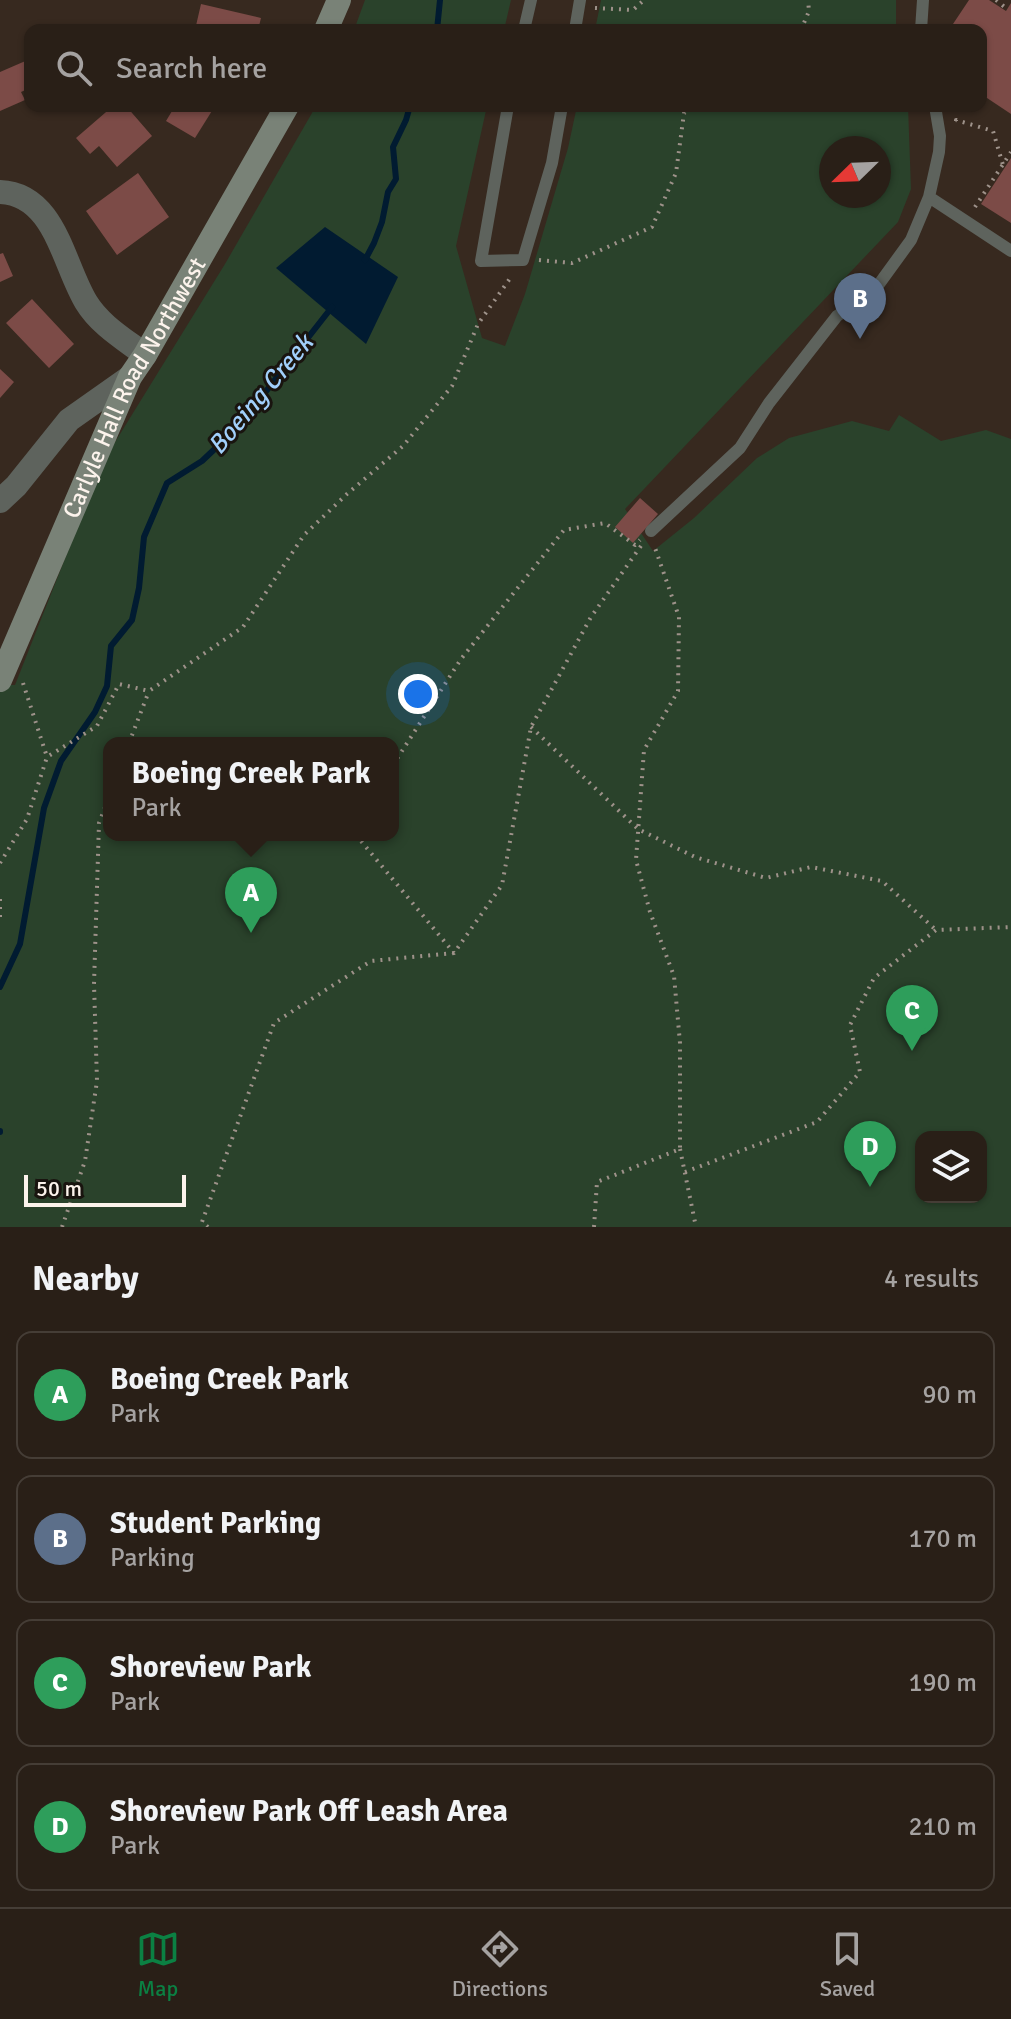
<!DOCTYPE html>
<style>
:root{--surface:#291f17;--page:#352c24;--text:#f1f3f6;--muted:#a5a2a1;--line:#453d36;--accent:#0b8043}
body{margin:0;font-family:Signika,sans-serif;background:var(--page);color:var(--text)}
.controls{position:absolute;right:24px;bottom:24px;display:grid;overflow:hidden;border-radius:16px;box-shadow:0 2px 6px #0004}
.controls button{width:72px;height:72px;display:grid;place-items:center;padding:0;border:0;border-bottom:2px solid var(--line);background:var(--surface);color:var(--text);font:40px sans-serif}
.compass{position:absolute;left:819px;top:136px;width:72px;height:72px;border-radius:50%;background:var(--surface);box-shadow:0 2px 6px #0004;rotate:247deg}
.scale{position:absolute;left:24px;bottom:20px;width:162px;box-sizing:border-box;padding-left:8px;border:4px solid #fcf3ec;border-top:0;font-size:22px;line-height:28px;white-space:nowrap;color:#fcf3ec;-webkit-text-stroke:6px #19140f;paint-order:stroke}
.you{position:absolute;left:418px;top:694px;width:28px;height:28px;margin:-20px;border:6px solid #fff;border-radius:50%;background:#1a73e8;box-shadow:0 0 0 12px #1a73e833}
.badge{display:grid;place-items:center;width:52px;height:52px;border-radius:50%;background:var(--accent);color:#fff;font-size:26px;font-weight:700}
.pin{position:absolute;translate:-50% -66px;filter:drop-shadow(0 2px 4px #0008)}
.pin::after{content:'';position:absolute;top:42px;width:28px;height:24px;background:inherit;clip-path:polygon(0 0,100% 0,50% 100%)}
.popup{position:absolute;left:103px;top:737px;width:296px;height:104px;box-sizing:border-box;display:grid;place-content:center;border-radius:16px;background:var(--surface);filter:drop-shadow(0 2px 6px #0005);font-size:26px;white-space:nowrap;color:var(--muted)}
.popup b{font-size:30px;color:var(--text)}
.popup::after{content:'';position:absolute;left:50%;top:100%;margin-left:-16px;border:16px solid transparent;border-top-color:var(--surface)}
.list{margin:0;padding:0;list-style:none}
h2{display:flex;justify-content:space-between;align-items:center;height:104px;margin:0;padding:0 32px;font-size:34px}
h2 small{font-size:26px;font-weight:400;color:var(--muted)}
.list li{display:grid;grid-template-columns:52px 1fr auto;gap:24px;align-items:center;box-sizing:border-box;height:128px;margin:0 16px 16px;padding:0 16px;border:2px solid var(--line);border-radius:16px}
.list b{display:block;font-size:30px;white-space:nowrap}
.list p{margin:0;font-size:26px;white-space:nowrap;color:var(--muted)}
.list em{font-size:26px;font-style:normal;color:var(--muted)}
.icon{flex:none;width:44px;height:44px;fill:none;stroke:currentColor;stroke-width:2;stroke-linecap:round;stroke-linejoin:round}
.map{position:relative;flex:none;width:1011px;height:1227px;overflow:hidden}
.search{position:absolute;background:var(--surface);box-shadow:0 2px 6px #0004;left:24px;right:24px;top:24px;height:88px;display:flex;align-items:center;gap:20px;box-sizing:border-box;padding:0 28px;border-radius:16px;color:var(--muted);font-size:30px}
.sheet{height:680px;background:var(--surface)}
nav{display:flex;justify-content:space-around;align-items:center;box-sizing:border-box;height:112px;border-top:2px solid var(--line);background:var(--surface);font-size:22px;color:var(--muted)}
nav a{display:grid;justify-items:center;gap:4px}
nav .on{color:var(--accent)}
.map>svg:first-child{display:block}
.green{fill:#2a422b;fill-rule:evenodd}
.water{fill:#011b31}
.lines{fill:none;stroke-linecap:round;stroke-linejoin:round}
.stream{stroke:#011b31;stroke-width:6}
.building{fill:#7c4b47}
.path{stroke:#9e928a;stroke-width:4;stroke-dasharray:2 6;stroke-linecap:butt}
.lane{stroke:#5e635d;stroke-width:12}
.street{stroke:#5e635d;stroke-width:24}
.secondary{stroke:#798277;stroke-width:24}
.labels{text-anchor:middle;stroke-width:6;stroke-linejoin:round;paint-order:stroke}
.street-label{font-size:24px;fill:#fcf3ec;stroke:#19140f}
.water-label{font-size:26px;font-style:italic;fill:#a1cffb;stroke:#19140f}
</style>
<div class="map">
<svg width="1011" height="1227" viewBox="0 0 1011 1227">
<rect width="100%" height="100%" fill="#37291f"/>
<path class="green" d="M365,0h146l-7,30h-150z
M601,0h295v30h-301z
M316,106h171l-31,140 26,92 23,8 20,-52 43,-146 9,-42h331l3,83 -13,33 -273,287 28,42 41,-33 63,-60 32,-20 63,-17 37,10 10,-16 42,26 45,-11 25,9v788h-1011v-542h15l89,-225 121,-196zM831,148h48v48h-48zM109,743h284v92h-284zM921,1137h60v60h-60z"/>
<path class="water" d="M325,227l73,50 -32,67 -90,-76z"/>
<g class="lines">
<path class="stream" d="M437,30l3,-30
M365,260l9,-17 8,-21 6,-30 8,-13 -3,-32 13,-27 4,-14
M0,987l20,-43 24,-136 17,-47 34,-49 12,-26 4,-40 21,-26 7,-32 5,-51 23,-54 35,-22 36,-34 94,-120
M0,1131v1"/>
</g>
<path class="building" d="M969,0h20l17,11 5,-8v111l-30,-20v-64h-32z
M201,4l60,14 -3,12h-63z
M30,59v29l-9,4 4,8 -25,11v-39z
M113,106h13l26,30 -35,31 -18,-21 -9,8 -14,-16z
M175,106h40l-20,32 -29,-17z
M1011,158v65l-30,-19z
M138,173l31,44 -52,38 -31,-44z
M3,253l10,23 -13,6v-28z
M32,299l42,45 -25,24 -43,-45z
M0,369l14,13 -14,16z
M640,498l18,16 -25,29 -18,-16z"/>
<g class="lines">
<path class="path" d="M996,0l11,9
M595,8l38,2 11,-10
M801,30l8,-19 -1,-11
M956,121v-1l37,11 10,34
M975,207l36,-55
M539,260l33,3 80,-36 24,-54 8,-60 11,-7
M23,683l24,74
M531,727l107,102 57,28 71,21 45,-11 71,14 54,49
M129,743l20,-52
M393,765l68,-106 103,-129 41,-7 30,22 5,-5
M356,835l98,118
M0,863l27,-44 20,-62 50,-31 22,-42 30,7 94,-64 61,-92 43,-41 56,-48 49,-60 26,-62 33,-47
M0,899v24
M680,1149l16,78
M685,1172l132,-50 43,-50 -10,-47 24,-47 62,-48 75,-3
M62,1227l23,-66 12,-80 -3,-97 5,-161 10,-26
M208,1227l-6,-5 72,-199 97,-62 83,-8 48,-68 29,-158 60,-110 52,-74
M594,1227l3,-45 83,-33v-106l-6,-67 -24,-64 -14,-52 8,-110 34,-59 1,-74 -25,-72"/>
<path class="lane" d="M524,30l7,-30
M575,30l5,-30
M921,30l2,-30
M508,106l-27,155 42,-1 29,-97 10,-57
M929,197l82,54
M651,531l89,-83 29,-45 68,-87 37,-25 37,-51 18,-43 10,-45 1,-16 -5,-30"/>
<path class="street" d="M0,192c55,2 63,72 86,110 14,23 38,37 59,53
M0,501l16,-15 53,-66 61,-43"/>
<g class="secondary">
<path d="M326,30l13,-30"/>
<path id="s1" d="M0,680l130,-303 15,-22 142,-249"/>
</g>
</g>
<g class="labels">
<g class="street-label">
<text dy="8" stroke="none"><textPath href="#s1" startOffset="322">Carlyle Hall Road Northwest</textPath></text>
</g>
<g class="water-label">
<text transform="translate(260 394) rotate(-50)" y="9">Boeing Creek</text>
</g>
</g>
</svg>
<div class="controls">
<button><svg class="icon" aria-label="layers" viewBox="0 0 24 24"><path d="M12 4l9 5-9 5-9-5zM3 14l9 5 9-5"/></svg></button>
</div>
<svg class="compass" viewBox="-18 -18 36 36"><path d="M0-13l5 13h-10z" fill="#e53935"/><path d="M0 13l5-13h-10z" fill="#a5a2a1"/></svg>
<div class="scale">50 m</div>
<div class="you"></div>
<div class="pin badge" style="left:251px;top:933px;background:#2e9e5b">A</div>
<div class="popup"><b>Boeing Creek Park</b>Park</div>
<div class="pin badge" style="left:860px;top:339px;background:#5c6f8a">B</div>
<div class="pin badge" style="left:912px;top:1051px;background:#2e9e5b">C</div>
<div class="pin badge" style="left:870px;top:1187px;background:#2e9e5b">D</div>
<div class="search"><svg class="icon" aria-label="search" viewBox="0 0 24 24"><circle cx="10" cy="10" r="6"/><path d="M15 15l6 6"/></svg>Search here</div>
</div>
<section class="sheet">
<h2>Nearby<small>4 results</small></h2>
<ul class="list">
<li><span class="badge" style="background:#2e9e5b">A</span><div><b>Boeing Creek Park</b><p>Park</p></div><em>90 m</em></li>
<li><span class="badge" style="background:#5c6f8a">B</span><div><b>Student Parking</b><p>Parking</p></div><em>170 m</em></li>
<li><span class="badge" style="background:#2e9e5b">C</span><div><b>Shoreview Park</b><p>Park</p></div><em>190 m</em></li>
<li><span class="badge" style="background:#2e9e5b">D</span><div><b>Shoreview Park Off Leash Area</b><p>Park</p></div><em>210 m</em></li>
</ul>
</section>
<nav>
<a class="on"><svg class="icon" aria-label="map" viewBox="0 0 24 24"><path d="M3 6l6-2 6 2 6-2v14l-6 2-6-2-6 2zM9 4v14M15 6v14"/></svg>Map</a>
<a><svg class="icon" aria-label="directions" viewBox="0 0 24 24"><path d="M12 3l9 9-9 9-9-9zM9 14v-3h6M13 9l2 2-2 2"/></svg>Directions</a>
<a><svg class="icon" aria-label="saved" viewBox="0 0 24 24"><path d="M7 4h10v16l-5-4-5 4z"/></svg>Saved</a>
</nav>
